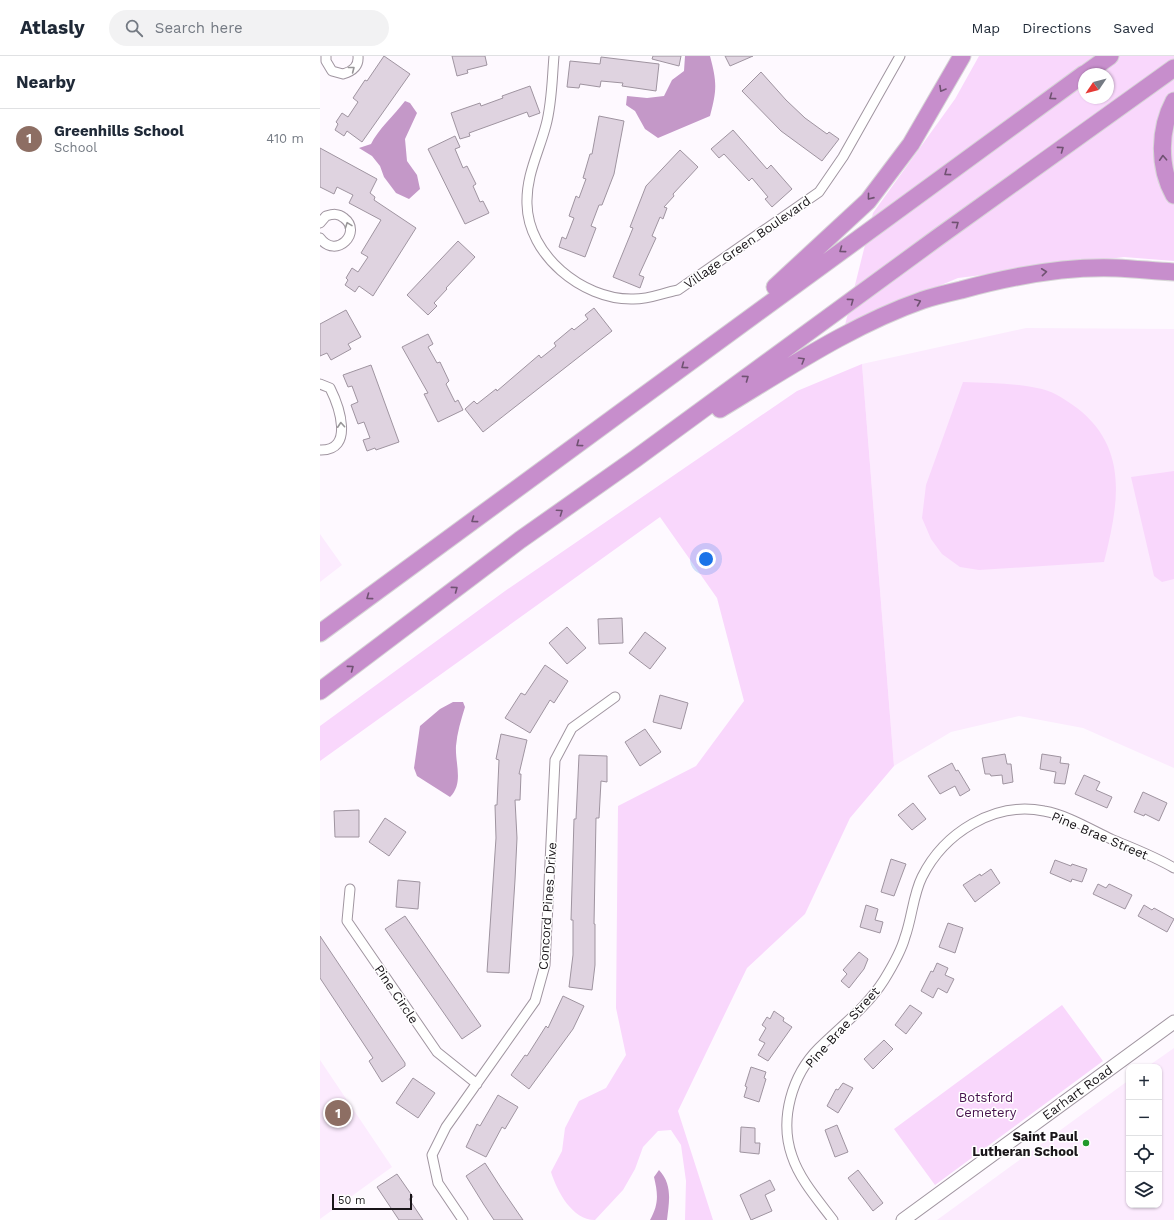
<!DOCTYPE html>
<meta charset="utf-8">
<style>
:root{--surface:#fff;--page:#f2f2f3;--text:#1f2937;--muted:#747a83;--line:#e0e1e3;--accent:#d93025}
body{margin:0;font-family:"Work Sans",sans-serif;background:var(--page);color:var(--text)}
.controls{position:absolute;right:12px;bottom:12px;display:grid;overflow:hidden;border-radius:8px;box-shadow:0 1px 3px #0004}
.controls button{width:36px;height:36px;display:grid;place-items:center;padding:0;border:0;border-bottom:1px solid var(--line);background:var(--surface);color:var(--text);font:20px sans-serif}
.compass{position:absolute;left:758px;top:12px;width:36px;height:36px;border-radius:50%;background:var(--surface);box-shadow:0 1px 3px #0004;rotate:235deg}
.scale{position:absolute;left:12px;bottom:10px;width:80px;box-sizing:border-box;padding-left:4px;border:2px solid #191519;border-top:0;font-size:11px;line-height:14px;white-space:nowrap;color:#191519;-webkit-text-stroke:3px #fff;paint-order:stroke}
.you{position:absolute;left:386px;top:503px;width:14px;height:14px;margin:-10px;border:3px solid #fff;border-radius:50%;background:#1a73e8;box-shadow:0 0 0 6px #1a73e833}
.badge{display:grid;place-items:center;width:26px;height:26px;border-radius:50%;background:var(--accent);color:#fff;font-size:13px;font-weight:700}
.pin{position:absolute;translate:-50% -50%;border:2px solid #fff;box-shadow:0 1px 4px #0006}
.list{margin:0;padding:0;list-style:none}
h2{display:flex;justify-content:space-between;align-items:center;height:52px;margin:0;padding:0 16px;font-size:17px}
h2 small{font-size:13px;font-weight:400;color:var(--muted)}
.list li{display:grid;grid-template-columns:26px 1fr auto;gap:12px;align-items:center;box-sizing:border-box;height:60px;padding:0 16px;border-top:1px solid var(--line)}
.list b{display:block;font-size:15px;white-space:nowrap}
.list p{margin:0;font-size:13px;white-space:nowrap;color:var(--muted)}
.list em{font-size:13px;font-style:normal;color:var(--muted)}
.icon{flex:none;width:22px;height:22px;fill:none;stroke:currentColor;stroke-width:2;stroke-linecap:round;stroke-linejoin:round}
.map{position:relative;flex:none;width:854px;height:1164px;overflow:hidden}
header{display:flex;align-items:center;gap:24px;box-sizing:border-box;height:56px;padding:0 20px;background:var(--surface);border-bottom:1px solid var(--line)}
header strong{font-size:19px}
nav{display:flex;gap:22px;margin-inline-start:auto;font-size:14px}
.search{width:280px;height:36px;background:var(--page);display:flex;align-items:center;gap:10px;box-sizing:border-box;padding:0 14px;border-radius:22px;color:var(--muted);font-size:15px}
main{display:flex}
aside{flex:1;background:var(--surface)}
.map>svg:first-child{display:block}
.built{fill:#fcebfe}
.green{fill:#f9d7fc;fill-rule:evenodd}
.water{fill:#c498c8}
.building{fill:#dfd3e0;stroke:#9f94a0}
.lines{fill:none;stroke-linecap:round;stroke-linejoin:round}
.street-casing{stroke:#a095a0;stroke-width:11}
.secondary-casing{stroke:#a095a0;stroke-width:15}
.highway-casing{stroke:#d6d5d6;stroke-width:19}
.street{stroke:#fff;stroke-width:9}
.secondary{stroke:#fff;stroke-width:13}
.highway{stroke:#c78ecc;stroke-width:17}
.oneway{stroke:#989698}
.oneway2{stroke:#705272}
.poi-dot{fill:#20992a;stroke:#fff;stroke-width:1.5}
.labels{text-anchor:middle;stroke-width:3;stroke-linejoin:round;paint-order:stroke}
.street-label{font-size:13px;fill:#191519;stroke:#fff}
.park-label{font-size:13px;fill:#46114c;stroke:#fff}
.poi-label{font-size:13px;font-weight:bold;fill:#191519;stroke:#fff;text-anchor:end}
</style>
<header>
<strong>Atlasly</strong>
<div class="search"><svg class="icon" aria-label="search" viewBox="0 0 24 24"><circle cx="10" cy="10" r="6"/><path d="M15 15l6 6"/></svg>Search here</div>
<nav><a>Map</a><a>Directions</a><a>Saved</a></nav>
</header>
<main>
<aside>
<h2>Nearby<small></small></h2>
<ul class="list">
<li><span class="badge" style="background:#8d6e63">1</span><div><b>Greenhills School</b><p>School</p></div><em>410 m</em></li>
</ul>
</aside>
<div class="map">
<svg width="854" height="1164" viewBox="0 0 854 1164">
<rect width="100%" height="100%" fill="#fef9ff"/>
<path class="built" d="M706,272l148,1v439l-91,-40 -64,-12 -68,16 -57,34 -32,-402z
M0,478l22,31 -22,17z
M854,992v172h-237l192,-140v125h30v-138h-12z
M0,1004l72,107 -72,52z"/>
<path class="green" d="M659,0h195v205l-50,-4 -166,21 -113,47 28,-112 82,-114zM764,18h24v24h-24z
M542,308l32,402 -44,52 -45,96 -58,54 -69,143 35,109h-28l1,-39 -5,-36 -10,-15 -13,1 -15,16 -8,22 -12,21 -28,30c-23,0 -38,-29 -44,-48l11,-21 3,-23 14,-27 27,-13 20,-33 -10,-47 2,-202 78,-40 48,-65 -27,-103 -57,-81 -340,244v-35l185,-135 292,-200z
M643,326c26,1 54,1 79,7 13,3 25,12 35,19 53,41 41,98 27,154l-125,8 -19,-3 -18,-13 -11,-15 -9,-21 4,-33z
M854,415v108l-12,3 -8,-6 -23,-99z
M742,949l41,56 -168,124 -41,-56z"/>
<path class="water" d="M365,0h25c7,26 7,34 0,60l-52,22 -13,-9 -10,-18 -9,-6 1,-9 20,2 17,-2 8,-16 12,-9z
M85,45l5,2 7,10 -12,26 2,22 10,14 3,14 -11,10 -13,-6 -12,-16 -4,-11 -8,-10 -13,-8 12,-4c6,-13 24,-30 34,-43z
M133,646h10l2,5c-4,13 -8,26 -9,39 -1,18 8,37 -6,51l-33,-21 -3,-8 6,-42 20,-17z
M339,1114c14,15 10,32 8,50h-17c9,-16 8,-26 4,-43z"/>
<path class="building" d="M64,0l26,18 -48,68 -15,-11 -3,5 -9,-6 3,-6 -2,-2 6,-9 6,4 10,-15 -5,-4 12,-18 2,1z
M132,0h33l2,9 -20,5 1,3 -11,3z
M333,0h28l-2,10 -27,-7z
M405,0h28l-23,10z
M281,1l58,7 -3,27 -34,-5 1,-3 -22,-2 -1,6 -20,-3 -1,4 -12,-1 3,-26 30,3z
M441,16l25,28 19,18 22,16 2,-2 10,7 -17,22 -41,-30 -39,-40z
M210,30l10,27 -11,4 -2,-5 -58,21 1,3 -10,3 -9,-26 29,-10 1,3 22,-8 -1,-2z
M279,60l25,5 -10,53 -12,31h-3l-8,21 5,2 -11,29 -26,-10 3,-10 4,2 8,-21 -5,-2 7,-20 3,2 7,-19 -3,-1 7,-24h2z
M413,74l34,39 4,-4 21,24 -20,18 -7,-8 3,-2 -16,-19 -3,3 -25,-27 -5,4 -8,-9z
M135,80l5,11 -5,2 8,19 4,-2 9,18 -3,2 7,16 3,-1 6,12 -24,11 -37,-75z
M0,92l57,31 -7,14 5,4 -1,3 42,28 -43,68 -14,-10 -4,6 -10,-7 3,-5 -2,-2 6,-10 6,4 10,-15 -7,-4 20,-33 -32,-17 4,-8 -16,-8 -3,7 -14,-7z
M360,94l18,17 -25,27 1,2 -10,11 3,1 -4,11 -3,-2 -8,19 4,2 -17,37 5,2 -4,11 -27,-11 20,-49 -3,-1 16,-41z
M138,185l17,16 -29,31 1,1 -13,14 3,3 -9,9 -21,-20z
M274,252l18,23 -129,101 -18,-23 9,-8 3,3 19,-15 1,2 42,-36 2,3 15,-12 -2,-3 18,-15 2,2 14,-11 -3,-4z
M26,254l15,27 -13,7 3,5 -20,11 -4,-7 -7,3v-32z
M108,278l5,10 -5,3 9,16 3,-1 9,19 -3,3 9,18 3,-2 5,10 -25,12 -14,-28 4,-1 -26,-46z
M51,309l28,77 -23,8 -1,-2 -8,3 -4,-11 7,-2 -6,-16 -6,2 -7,-19 7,-3 -6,-16 -4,1 -5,-12z
M302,562l1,25 -24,1 -1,-25z
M247,571l19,21 -19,16 -18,-21z
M325,576l21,16 -16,21 -21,-16z
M225,609l23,16 -14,22 -4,-3 -20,33 -25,-15 16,-25 4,2z
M340,639l28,8 -7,26 -28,-7z
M325,673l16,23 -21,14 -15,-24z
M181,678l26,6 -8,34h2l-1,26h-5l2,38 -2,42 -6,93 -22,-1 9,-134 -1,-33h2l2,-45 -3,-1z
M685,698l2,10h4l2,18 -10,2 -1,-9 -11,1 -1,-2h-5l-3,-16z
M722,698l19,3 -1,6 9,1 -4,20 -11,-1 2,-11 -16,-3z
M259,699l28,1v26l-6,-1 -2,37h-3l-2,106h1v41l-3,25 -23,-3 4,-32v-35h-2l3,-101h2z
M632,707l4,8 2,-1 12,20 -10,6 -5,-10 -15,8 -12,-18z
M764,719l16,7 -4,8 16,7 -5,11 -32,-14z
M823,736l24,11 -8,18 -14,-7 -1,2 -10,-4z
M593,747l13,16 -14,11 -14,-15z
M39,754v27h-24l-1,-26z
M65,762l21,14 -17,24 -20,-14z
M571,803l15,5 -12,32 -13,-4z
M735,804l16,6 1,-2 15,5 -5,13 -10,-3 -1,3 -21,-9z
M671,813l9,14 -25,19 -12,-17 17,-11 1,2z
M78,824l22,2 -2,27 -22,-2z
M778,828l8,4 3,-4 23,11 -7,14 -32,-15z
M546,849l12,4 -3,11 8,2 -3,11 -20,-6z
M824,849l8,5 2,-2 20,11 -7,13 -29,-16z
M85,860l76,110 -19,13 -77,-110z
M628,867l15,5 -8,25 -16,-6z
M0,880l85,127v3l-23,16 -13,-21 4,-3 -53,-80z
M539,896l9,7 -4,10 -15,19 -8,-7 6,-7 -4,-4z
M617,907l11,5 -3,7 9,4 -7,14 -9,-5 -5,10 -12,-7 10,-20 2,1z
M243,940l21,10 -11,23 -44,60 -18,-14 14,-20 2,1 19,-30 2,2z
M590,949l12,8 -16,21 -11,-9z
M454,955l10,7 -1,3 9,6 -24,34 -10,-6 7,-12 -6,-3 7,-12 -4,-3 5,-8 3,2z
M564,984l9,9 -20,20 -9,-10z
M431,1011l15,5 -2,6 2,1 -7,23 -15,-5 3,-10 -2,-1z
M93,1022l22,15 -17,25 -22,-15z
M523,1027l10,5 -15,25 -11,-7 9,-17 2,1z
M178,1039l20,12 -13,22 -3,-2 -16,30 -20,-10 11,-23 3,2z
M517,1069l11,27 -13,5 -10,-27z
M421,1071l14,1v15h5l-1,11 -19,-2z
M165,1107l16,25 22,32h-29l-10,-15 -18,-29z
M538,1114l25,33 -10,8 -25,-33z
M77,1118l16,23 -4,2 14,21h-24l-22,-33z
M450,1124l5,10 -10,5 7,16 -21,9 -11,-25z"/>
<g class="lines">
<defs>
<path id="street" d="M6,0v5l6,10 11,3c10,-3 16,-8 15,-18
M234,0c-2,23 -2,47 -8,69 -7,27 -20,50 -19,79 1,51 55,95 104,95 17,1 31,-6 47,-9l141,-98 24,-35 57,-101
M0,167l6,-7c7,-2 12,-3 18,2 19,14 -8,42 -24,20
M0,328l10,4c9,18 25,63 -10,62
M30,833l-3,32 90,131 40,32
M143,1164l-25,-37 -6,-28 14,-28 89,-126 10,-36 10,-205 17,-32 43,-31
M513,1164c-15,-20 -33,-40 -41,-64 -13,-37 0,-81 27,-108 22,-22 48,-41 65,-68 8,-13 17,-28 21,-43 7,-19 8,-42 17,-60 22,-44 72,-76 122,-66 23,4 46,18 67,28 21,9 43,17 63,29"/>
<path id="secondary" d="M583,1164l271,-198"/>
<path id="highway" d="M765,18l25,-18
M854,45c-15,28 -16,66 0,94
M455,231l93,-86 43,-57 51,-88
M400,353c65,-39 131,-84 203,-109 12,-4 25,-7 38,-10 51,-14 103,-24 155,-22 20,1 39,3 58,4
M0,577c255,-186 508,-374 764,-559
M0,635l200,-151 115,-81 302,-221 237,-170"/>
</defs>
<use href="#street" class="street-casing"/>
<use href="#secondary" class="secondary-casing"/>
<use href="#highway" class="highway-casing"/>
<use href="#street" class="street"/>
<use href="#secondary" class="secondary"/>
<use href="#highway" class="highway"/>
</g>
<defs><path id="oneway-chevron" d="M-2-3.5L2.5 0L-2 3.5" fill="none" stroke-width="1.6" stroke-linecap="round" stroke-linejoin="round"/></defs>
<g class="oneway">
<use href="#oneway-chevron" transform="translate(32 13) rotate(-38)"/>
<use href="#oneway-chevron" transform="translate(28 169) rotate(-110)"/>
<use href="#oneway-chevron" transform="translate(21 369) rotate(-94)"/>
</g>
<g class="oneway2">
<use href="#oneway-chevron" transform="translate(622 33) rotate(120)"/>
<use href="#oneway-chevron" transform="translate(732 41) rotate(144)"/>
<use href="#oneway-chevron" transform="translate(741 93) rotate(-36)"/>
<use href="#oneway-chevron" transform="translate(843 102) rotate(-93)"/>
<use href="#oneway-chevron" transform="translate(627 117) rotate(144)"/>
<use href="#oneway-chevron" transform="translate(550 141) rotate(129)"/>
<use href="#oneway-chevron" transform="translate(636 168) rotate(-36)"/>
<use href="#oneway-chevron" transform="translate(522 194) rotate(144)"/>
<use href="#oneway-chevron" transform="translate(724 216) rotate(-6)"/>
<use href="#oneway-chevron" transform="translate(531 245) rotate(-36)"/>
<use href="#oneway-chevron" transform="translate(598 246) rotate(-22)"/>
<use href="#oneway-chevron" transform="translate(482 304) rotate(-31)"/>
<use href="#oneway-chevron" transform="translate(364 310) rotate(143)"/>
<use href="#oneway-chevron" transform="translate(426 322) rotate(-36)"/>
<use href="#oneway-chevron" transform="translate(259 388) rotate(143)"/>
<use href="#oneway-chevron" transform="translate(240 456) rotate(-35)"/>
<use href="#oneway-chevron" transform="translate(154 464) rotate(144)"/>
<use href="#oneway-chevron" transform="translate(135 533) rotate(-37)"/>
<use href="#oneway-chevron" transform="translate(49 541) rotate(144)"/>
<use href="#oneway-chevron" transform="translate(31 612) rotate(-37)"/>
</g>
<circle class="poi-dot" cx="766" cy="1087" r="4"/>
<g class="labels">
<g class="street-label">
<text transform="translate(427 186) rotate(-35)" y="5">Village Green Boulevard</text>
<text transform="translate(780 779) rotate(23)" y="5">Pine Brae Street</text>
<text transform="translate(227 850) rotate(-86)" y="5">Concord Pines Drive</text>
<text transform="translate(77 938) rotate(56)" y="5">Pine Circle</text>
<text transform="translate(522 971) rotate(-48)" y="5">Pine Brae Street</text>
<text transform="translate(757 1036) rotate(-36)" y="5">Earhart Road</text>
</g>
<g class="park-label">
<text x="666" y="1046">Botsford<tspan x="666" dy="15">Cemetery</tspan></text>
</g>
<g class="poi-label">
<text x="758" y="1085">Saint Paul<tspan x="758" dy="15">Lutheran School</tspan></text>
</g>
</g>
</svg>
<div class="controls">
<button>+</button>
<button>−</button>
<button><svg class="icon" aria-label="locate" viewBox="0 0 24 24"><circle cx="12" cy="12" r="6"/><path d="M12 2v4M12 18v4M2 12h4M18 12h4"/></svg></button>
<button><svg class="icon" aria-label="layers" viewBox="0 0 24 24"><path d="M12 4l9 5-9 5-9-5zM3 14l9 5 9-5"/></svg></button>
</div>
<svg class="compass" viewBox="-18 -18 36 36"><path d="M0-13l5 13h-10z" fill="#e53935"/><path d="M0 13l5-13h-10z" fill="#747a83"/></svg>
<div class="scale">50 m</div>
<div class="you"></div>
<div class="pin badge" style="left:18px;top:1057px;background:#8d6e63">1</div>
</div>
</main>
